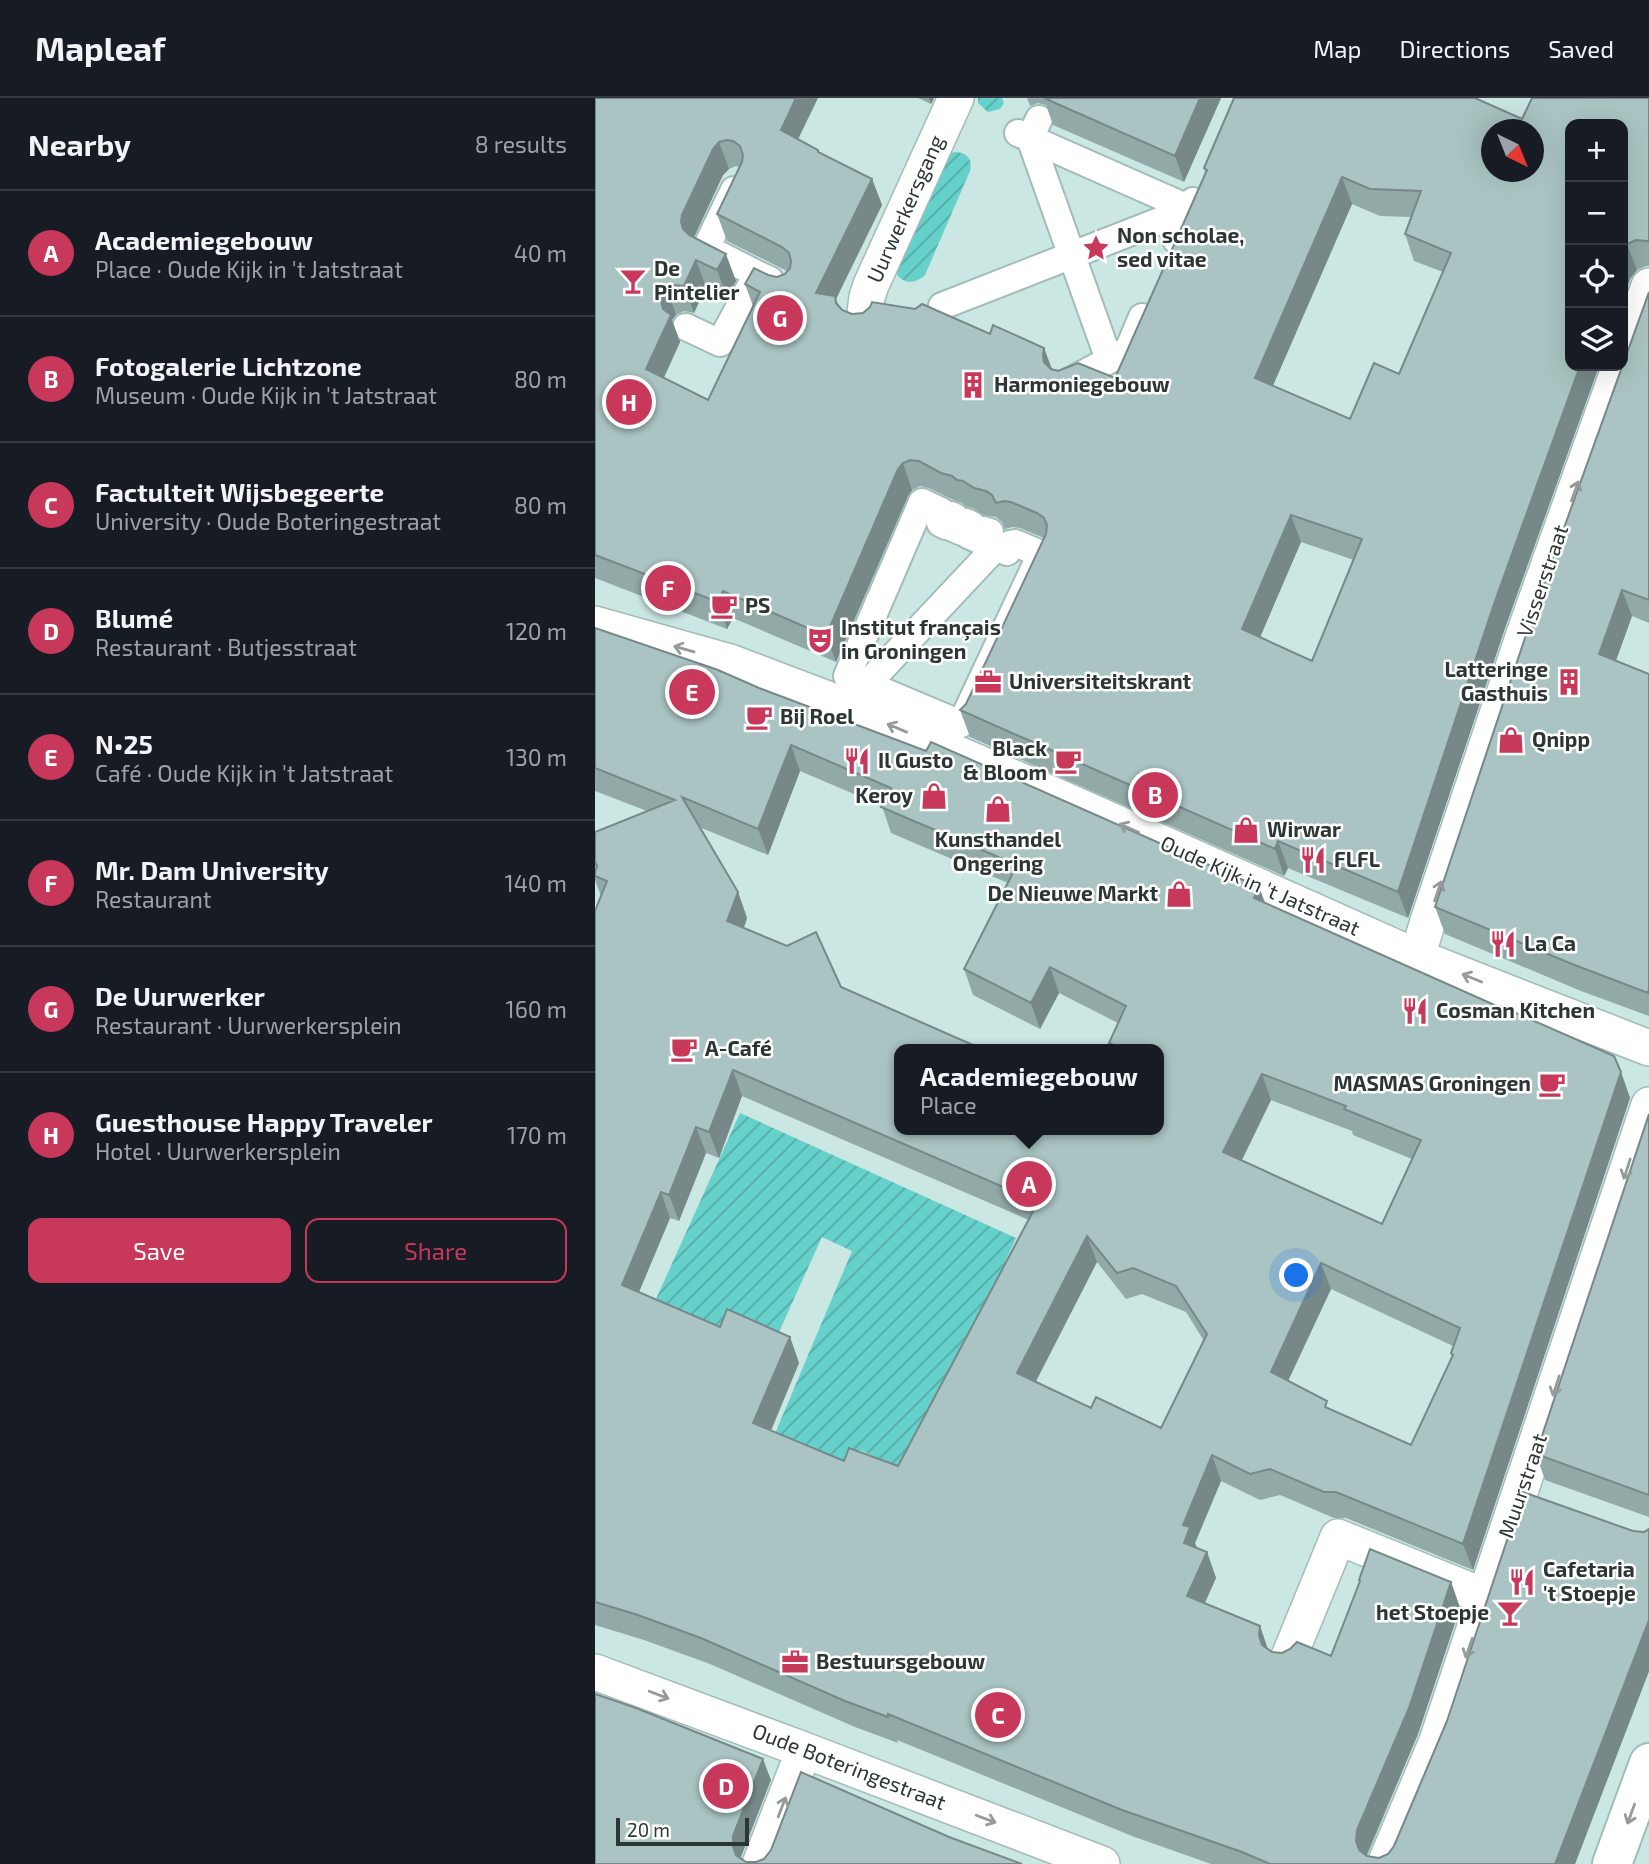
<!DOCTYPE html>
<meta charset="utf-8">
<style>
:root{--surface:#171b24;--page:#242831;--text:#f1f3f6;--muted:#9ea1a6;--line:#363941;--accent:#c7385b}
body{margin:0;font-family:"Exo 2",sans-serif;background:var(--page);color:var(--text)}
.controls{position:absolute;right:21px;top:21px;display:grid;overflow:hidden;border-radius:14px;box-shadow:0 7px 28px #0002}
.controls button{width:63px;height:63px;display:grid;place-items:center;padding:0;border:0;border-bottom:2px solid var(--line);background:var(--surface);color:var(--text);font:35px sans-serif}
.compass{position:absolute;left:886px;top:21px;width:63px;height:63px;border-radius:50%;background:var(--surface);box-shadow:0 7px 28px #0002;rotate:137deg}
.scale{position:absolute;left:21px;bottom:18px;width:133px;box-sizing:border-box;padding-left:7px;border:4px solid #2b3635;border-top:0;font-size:19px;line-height:24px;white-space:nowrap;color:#2b3635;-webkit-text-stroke:5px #fff;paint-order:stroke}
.you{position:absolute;left:702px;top:1178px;width:24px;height:24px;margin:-18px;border:5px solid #fff;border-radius:50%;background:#1a73e8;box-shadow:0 0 0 10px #1a73e833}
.badge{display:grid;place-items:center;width:46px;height:46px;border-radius:50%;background:var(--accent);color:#fff;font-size:23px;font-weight:700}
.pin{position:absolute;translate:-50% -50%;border:4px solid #fff;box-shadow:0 2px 7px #0006}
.popup{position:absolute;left:299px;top:946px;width:270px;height:91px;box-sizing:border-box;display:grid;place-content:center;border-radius:14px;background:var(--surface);filter:drop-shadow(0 2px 5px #0005);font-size:23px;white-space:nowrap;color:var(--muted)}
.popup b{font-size:26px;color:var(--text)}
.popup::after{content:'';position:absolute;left:50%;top:100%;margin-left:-14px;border:14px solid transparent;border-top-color:var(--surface)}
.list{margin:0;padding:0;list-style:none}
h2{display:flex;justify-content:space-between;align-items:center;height:91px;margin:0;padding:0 28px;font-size:30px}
h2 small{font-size:23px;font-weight:400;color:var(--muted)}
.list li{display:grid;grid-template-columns:46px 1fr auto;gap:21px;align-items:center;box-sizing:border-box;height:126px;padding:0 28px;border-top:2px solid var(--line)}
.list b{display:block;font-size:26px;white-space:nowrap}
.list p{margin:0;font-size:23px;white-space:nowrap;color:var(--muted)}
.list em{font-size:23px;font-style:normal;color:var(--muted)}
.actions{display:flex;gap:14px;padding:21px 28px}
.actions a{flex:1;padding:16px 0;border:2px solid var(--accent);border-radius:14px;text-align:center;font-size:24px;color:var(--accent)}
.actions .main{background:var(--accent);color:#fff}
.icon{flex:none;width:38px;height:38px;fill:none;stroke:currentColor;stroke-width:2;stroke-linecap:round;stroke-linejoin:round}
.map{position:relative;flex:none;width:1054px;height:1766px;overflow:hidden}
header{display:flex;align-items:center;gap:42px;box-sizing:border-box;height:98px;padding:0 35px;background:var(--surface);border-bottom:2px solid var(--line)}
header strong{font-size:33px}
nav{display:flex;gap:38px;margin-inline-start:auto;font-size:24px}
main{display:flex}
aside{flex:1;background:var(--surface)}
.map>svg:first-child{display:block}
.garden{fill:url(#garden-furrows)}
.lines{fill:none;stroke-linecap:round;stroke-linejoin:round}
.pedestrian-casing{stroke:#a2bcba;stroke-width:30}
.minor-casing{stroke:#a2bcba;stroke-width:38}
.tertiary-casing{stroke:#a2bcba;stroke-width:42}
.pedestrian{stroke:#fff;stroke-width:26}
.minor{stroke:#fff;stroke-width:35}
.tertiary{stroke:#fff;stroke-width:38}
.wall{fill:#91a9a7;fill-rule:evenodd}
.shaded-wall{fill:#768988}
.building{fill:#a9c4c2;stroke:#768988;stroke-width:2;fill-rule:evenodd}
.oneway{stroke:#959a9a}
.labels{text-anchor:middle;stroke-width:5;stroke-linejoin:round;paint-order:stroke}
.street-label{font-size:21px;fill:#2b3635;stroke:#fff}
.poi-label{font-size:21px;font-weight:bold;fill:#2b3635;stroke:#fff;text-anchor:start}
</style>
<header>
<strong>Mapleaf</strong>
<nav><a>Map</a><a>Directions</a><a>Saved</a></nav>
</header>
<main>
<aside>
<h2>Nearby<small>8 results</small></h2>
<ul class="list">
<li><span class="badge">A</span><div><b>Academiegebouw</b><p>Place · Oude Kijk in 't Jatstraat</p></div><em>40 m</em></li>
<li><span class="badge">B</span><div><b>Fotogalerie Lichtzone</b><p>Museum · Oude Kijk in 't Jatstraat</p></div><em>80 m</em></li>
<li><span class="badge">C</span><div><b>Factulteit Wijsbegeerte</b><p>University · Oude Boteringestraat</p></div><em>80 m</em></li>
<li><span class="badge">D</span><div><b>Blumé</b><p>Restaurant · Butjesstraat</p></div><em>120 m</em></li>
<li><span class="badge">E</span><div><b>N•25</b><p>Café · Oude Kijk in 't Jatstraat</p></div><em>130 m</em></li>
<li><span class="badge">F</span><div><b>Mr. Dam University</b><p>Restaurant</p></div><em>140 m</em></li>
<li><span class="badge">G</span><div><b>De Uurwerker</b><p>Restaurant · Uurwerkersplein</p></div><em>160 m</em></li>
<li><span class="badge">H</span><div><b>Guesthouse Happy Traveler</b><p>Hotel · Uurwerkersplein</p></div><em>170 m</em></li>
</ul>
<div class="actions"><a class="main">Save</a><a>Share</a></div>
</aside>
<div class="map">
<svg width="1054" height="1766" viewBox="0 0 1054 1766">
<defs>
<pattern id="garden-furrows" width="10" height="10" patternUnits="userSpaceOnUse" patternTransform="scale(1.75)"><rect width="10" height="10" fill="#66d1cb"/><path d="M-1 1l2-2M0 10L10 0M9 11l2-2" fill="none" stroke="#54aaa6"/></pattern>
</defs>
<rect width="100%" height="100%" fill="#cbe7e4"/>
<path class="garden" d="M383,0h24l2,5 -4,6 -12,3 -10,-9z
M359,54c12,0 19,6 16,19l-45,104c-11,10 -22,9 -30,-3l53,-117z
M145,1015l276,125 -106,234 -50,-22 -13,26 -76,-33 81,-192 -30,-14 -58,128 -155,38z"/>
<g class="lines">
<defs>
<path id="pedestrian" d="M444,21l-9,19 79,222
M423,35l172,76 -14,31
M139,92l-28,58 51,26
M347,208l248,-97 3,-8
M91,229l34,16 37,-69 13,6
M473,284l60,-32 14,-33
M327,404l19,9v3l3,1 -4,8 6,3 5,-11 4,2 -5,10 12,5 4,-10 6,3 -4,10 11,5 5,-10 6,2 -5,10 22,10 3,-8 4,2 1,-3 26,11 -80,170 -114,-48z
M260,599l141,-150"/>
<path id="minor" d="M269,223l3,-24 4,-12 85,-187
M1028,260l26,-72
M0,526l135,38 116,44 217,93 354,158 232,91
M822,859l11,-36 96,-287 96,-268
M693,1561l50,-122 148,60
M0,1574l209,78 298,114
M165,1766l44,-114
M790,1766l52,-123 212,-636"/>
<path id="tertiary" d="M1017,1766l37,-101"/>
</defs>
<use href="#pedestrian" class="pedestrian-casing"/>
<use href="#minor" class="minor-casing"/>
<use href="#tertiary" class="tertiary-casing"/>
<use href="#pedestrian" class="pedestrian"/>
<use href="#minor" class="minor"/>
<use href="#tertiary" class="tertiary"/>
</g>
<path class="wall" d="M0,0l203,41 20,11 1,3 53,26 10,26 -46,94 2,7 4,4 10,4 138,20 54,14 8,21 63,9 90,-205 -1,-5 318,-49 127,-21v168h-3l-9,4 -7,9 -7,21v-176l-53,242h29l-94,262 -97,290 -120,-50 -4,8 -314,-139 -10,-27 6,-6 78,-166 -24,-10 -7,-1 -8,2 -3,-7 -6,-5 -13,-2 -10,-7 -7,-1 -4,-4 -11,-4 -22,-11 -9,-2 -8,4 -4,6 -72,166 -103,-44 -6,11 -132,-51zM141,68l3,1 -22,47 10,27 60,30 -2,3 -8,3 -9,-2 -23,9 8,22 -45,94 -44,-22 16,-36 -8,-22 4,-5 8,-4 10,2 12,-26 21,10 9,-16 -42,-43 29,-63 6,-6zM757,106l28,12 31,1 -6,17 9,27 29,11 -44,102 -49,45 -77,-34zM706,444l53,18 -42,101 -52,-24z
M323,0h16l-3,6z
M432,0h194l-37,84 -131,-57 -7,-20 -8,-2 -8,3z
M1054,194v331l-17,-7 -16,44 33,14v342l-68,-25 -136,-57 -10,-27z
M0,530l164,60 500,199 6,15 356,170 9,26 -157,472 -127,-52h-12l-54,-23 -20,5 -39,-19 -26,62 2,5 10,4 9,26 -11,25 67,49 59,4 29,-74 -1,-2 92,2 9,26 -42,126 -51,122 12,2 9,-4 245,-323 11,1 5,-3v142l-74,193h-364l-79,-28 -235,-96 1,3 -43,-16 -145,-63 -66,-24 -49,-15v-714l6,-15 -6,-16v-8l1,-3 -1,-4v-33l52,-21 -52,-20zM205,673l82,35 9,27 117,50 -44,86 9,26 67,34 19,-36 59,30 -9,20 3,6h47v81l-318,-143 -97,-59 3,-10 -9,-26 -39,-65 69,28zM147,998l287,124 -131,246 -54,-5 -73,-30 28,-68 -9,-26 -70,-10 -81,-35 31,-74 9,3 27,-68 13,5zM676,1002l81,31 1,4 59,24 -30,65 -140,-64zM502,1164l29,37 16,-5 44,18 18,29 -43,87 -70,-20 -56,-26zM736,1191l122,57 -2,7 1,4 -41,88 -81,-36 -42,-28z
M1054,1016v403l-104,-37 -9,-26z"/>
<path class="shaded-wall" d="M201,0h22l-28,58 -9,-26z
M334,0h5l-3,6z
M605,0h21l-37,84 -9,-26z
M124,44l10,27 -6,6 -31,66 -2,7 -9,-26 1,-7 31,-66z
M747,79l10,27 -87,200 -10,-26z
M277,81l10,26 -46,94 9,24 -29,-30z
M1032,146l10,26 -7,9 -7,21v-51z
M131,156l10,27 -9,16 -10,-27z
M101,162l10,27 -12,26 -10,-27z
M72,190l9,27 -4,5 8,22 -25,54 -9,-27 16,-76z
M449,250l10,27 -10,-13 -1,-7z
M985,268h19l-94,262 -97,290 -10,-26 97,-291z
M308,365l9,27 -4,6 -72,166 -10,-26 72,-167z
M696,417l10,27 -49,114 -10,-27z
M1027,492l10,26 -23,64 -10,-26z
M128,493l10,27 -6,11 -9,-27z
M196,647l9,26 -32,84 -10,-26z
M683,743l10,27 -4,8 -9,-27z
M664,789l9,26 -14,-15z
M143,794l9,26 -10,29 -10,-26z
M455,869l9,26 -19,36 -9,-26z
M138,972l9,26 -23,62 -10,-26z
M1026,974l9,26 -157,472 -10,-26z
M667,976l9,26 -38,78 -10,-26z
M101,1029l10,26 -27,68 -10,-26z
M66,1094l9,26 -39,93 -9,-26z
M492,1138l10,26 -70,137 -10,-26z
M726,1165l10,26 -51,109 -9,-26z
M195,1239l9,26 -36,86 -10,-26z
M617,1357l9,26 -26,62 4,10 -15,-10 -1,-18z
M612,1454l9,26 -20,44 -9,-26z
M856,1484l9,26 -42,126 -52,122v8l-10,-23 1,-11z
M1054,1522v51l-74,193h-20z
M665,1528l9,26 -1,9 -9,-26z
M168,1661l8,21 -30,77v7l-8,-18v-10z"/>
<path class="building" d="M0,0h201l-15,32 37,20v2l54,27 -56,114 19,3 1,7 6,7 10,4 11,-1 7,-6 2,-5 43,7 7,-5 68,30 3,-9 51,23 -1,7 1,7 7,7 7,2 20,-8 37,15 92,-208 -3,-2 30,-70h241l47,21 10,-21h117v144l-2,-1 -11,-1 -9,4 -4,5v-125h-53v242h10l-85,235 -97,291 -120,-51 -3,8 -315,-139 6,-6 80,-170 1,-9 -3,-7 -7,-5 -26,-11 -7,-1 -8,2 -4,-8 -6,-4 -12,-3 -11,-7 -6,-1 -5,-4 -11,-3 -22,-12 -9,-1 -7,3 -5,6 -72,167 -103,-45 -5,11 -123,-47zM897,32h42v42h-42zM132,42l6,1 7,5 3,9 -1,7 -25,52 65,33 7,6 2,8 -1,7 -5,6 -8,3 -9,-2 -14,-7 -9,16 15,8 -52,108 -62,-31 25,-54 -8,-6 -2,-8 1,-8 5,-5 7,-3 10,1 12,-26 21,10 9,-16 -37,-19 -6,-6 -2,-7 1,-7 31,-66 6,-7zM747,79l28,12 51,2 -16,43 46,19 -52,121 -25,-11 -24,56 -95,-41zM696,417l71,24 -50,122 -70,-32z
M449,0h156l-25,58z
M1054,194v308l-27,-10 -23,64 50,20v315l-1,4 -76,-29 -137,-57 98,-293z
M0,530l123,42 41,18 167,63 5,-9 328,145 -5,11 245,109 1,-1 114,50 7,16 -158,472 -127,-52h-12l-54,-23 -20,5 -38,-19 -29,70 7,2 -6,16 23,9 -20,44 73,30 -1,9 3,10 10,7 10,1 8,-4 7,-7 34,14 29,-75 -1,-1 11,-31 81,33 -42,126 -52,122 -1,11 3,9 8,6 12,2 9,-4 6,-8 53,-125 76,-229 110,39 11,1 5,-3v91l-94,244h-285l-28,-12 -120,-42 -234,-96v3l-43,-16 -144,-63 -66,-24 -40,-12v-691l12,-30 -12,-5v-4l2,-6 -2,-5v-29l80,-32 -80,-32zM196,647l100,43 -10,19 136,58 -53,104 67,34 19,-36 76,39 -17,37 13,6h37v18l2,2 -2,5v56h-260v-81h83l-141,-62 -25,-55 -29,14 -60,-25 11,-29 -56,-95 76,32zM138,972l305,132 -140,264 -49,-18 -5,13 -91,-38 37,-86 -63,-28 -7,18 -98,-42 39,-93 8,3 27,-68 13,5zM667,976l84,32 -2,3 77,31 -39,84 -159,-72zM492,1138l30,37 16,-5 43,18 31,48 -46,94 -65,-31 -5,11 -74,-35zM726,1165l139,65 -9,25 2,2 -42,90 -86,-38 2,-6 -56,-29z
M1054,1016v381l-113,-41z
M0,1596l41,14 127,51 -30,77v10l3,9 10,7h10l8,-3 7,-9 30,-78 148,65 73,27h-427z"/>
<defs><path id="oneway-shaft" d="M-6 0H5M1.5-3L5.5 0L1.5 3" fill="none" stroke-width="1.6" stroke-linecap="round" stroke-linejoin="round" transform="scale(1.75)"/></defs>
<g class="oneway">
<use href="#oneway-shaft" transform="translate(980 393) rotate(-70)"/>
<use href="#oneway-shaft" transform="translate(89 551) rotate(-164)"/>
<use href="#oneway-shaft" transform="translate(302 630) rotate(-157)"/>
<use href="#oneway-shaft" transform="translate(534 730) rotate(-156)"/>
<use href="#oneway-shaft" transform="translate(843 793) rotate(-71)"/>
<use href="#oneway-shaft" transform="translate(877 880) rotate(-158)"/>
<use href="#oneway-shaft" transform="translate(1032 1071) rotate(108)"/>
<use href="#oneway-shaft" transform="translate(961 1288) rotate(108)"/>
<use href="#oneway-shaft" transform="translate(874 1550) rotate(109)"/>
<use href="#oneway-shaft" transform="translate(64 1597) rotate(21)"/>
<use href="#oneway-shaft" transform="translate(187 1709) rotate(-69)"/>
<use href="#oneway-shaft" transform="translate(1036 1716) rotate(110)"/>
<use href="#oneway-shaft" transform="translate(391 1721) rotate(21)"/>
</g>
<defs>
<symbol id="sight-bare" viewBox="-9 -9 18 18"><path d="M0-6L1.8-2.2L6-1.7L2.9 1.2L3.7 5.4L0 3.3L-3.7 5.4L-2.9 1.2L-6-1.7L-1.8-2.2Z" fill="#c7385b" stroke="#fff" stroke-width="2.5" paint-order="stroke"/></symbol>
<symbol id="bar-bare" viewBox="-9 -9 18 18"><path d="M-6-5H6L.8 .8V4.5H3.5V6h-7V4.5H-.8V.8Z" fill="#c7385b" stroke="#fff" stroke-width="2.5" paint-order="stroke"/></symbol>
<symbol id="building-bare" viewBox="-9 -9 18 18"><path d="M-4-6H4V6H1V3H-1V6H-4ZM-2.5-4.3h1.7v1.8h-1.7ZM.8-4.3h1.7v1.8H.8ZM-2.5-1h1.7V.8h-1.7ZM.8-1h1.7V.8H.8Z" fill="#c7385b" stroke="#fff" stroke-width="2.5" paint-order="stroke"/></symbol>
<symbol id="cafe-bare" viewBox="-9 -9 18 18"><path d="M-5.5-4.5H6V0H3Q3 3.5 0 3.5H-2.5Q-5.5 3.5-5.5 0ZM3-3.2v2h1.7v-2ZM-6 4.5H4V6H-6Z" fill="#c7385b" stroke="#fff" stroke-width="2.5" paint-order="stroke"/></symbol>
<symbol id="theatre-bare" viewBox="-9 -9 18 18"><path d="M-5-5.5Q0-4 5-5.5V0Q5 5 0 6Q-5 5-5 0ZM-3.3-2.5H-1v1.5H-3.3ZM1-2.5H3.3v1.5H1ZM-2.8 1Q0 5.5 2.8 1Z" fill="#c7385b" stroke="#fff" stroke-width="2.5" paint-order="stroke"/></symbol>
<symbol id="office-bare" viewBox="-9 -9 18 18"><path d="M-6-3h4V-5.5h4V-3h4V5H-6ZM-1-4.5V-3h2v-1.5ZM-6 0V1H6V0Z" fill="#c7385b" stroke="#fff" stroke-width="2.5" paint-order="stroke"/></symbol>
<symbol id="shop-bare" viewBox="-9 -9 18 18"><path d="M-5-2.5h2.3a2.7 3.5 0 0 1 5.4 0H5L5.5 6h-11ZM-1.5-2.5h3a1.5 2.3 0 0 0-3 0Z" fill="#c7385b" stroke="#fff" stroke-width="2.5" paint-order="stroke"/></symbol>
<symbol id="restaurant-bare" viewBox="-9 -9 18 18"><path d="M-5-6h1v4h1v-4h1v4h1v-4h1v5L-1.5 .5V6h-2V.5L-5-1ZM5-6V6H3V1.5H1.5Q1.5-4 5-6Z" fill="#c7385b" stroke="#fff" stroke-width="2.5" paint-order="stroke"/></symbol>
</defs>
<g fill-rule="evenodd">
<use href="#sight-bare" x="482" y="131" width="38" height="38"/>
<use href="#bar-bare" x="19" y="164" width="38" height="38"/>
<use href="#building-bare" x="359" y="268" width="38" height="38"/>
<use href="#cafe-bare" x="110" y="489" width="38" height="38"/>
<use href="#theatre-bare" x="206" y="523" width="38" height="38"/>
<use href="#office-bare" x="374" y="565" width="38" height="38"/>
<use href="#building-bare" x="955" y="565" width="38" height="38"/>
<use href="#cafe-bare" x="145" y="600" width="38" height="38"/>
<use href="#shop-bare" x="897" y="623" width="38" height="38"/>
<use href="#restaurant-bare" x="243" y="644" width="38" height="38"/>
<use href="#cafe-bare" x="454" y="644" width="38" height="38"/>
<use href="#shop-bare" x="320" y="679" width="38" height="38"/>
<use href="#shop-bare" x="384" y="692" width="38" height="38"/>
<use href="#shop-bare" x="632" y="713" width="38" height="38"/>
<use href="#restaurant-bare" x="699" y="743" width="38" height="38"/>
<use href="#shop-bare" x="565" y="777" width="38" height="38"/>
<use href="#restaurant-bare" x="889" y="827" width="38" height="38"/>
<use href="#restaurant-bare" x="801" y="894" width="38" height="38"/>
<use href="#cafe-bare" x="70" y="932" width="38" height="38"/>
<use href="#cafe-bare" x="938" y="967" width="38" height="38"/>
<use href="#restaurant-bare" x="908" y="1465" width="38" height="38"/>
<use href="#bar-bare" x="896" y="1496" width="38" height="38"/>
<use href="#office-bare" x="181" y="1545" width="38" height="38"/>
</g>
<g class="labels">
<g class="street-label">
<text transform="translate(311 111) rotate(-66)" y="7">Uurwerkersgang</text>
<text transform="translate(948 483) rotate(-71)" y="7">Visserstraat</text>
<text transform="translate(665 788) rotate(24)" y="7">Oude Kijk in 't Jatstraat</text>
<text transform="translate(928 1388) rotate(-71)" y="7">Muurstraat</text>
<text transform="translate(254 1669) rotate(21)" y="7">Oude Boteringestraat</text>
</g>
<g class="poi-label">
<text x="522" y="145">Non scholae,<tspan x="522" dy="24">sed vitae</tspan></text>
<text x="59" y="178">De<tspan x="59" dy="24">Pintelier</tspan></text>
<text x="399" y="294">Harmoniegebouw</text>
<text x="150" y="515">PS</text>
<text x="246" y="537">Institut français<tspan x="246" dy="24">in Groningen</tspan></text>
<text x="953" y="579" text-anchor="end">Latteringe<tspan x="953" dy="24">Gasthuis</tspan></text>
<text x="414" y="591">Universiteitskrant</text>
<text x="185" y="626">Bij Roel</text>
<text x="937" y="649">Qnipp</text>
<text x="452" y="658" text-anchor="end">Black<tspan x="452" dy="24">&amp; Bloom</tspan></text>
<text x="283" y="670">Il Gusto</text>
<text x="318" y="705" text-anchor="end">Keroy</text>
<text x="672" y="739">Wirwar</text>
<text x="403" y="749" text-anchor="middle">Kunsthandel<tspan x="403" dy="24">Ongering</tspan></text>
<text x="739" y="769">FLFL</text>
<text x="563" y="803" text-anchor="end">De Nieuwe Markt</text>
<text x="929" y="853">La Ca</text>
<text x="841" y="920">Cosman Kitchen</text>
<text x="110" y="958">A-Café</text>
<text x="936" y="993" text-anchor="end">MASMAS Groningen</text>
<text x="948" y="1479">Cafetaria<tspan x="948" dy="24">'t Stoepje</tspan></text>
<text x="894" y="1522" text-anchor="end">het Stoepje</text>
<text x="221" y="1571">Bestuursgebouw</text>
</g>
</g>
</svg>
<div class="controls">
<button>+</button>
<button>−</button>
<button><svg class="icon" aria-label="locate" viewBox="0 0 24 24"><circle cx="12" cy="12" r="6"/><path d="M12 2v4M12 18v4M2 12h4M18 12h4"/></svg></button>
<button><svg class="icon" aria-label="layers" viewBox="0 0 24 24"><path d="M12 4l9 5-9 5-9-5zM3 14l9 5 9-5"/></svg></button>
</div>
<svg class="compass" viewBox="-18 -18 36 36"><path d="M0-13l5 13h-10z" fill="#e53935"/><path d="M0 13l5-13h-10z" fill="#9ea1a6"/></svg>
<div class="scale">20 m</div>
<div class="you"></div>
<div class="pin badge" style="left:434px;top:1086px">A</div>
<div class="popup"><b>Academiegebouw</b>Place</div>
<div class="pin badge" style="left:560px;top:697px">B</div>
<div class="pin badge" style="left:403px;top:1617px">C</div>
<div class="pin badge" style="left:131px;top:1688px">D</div>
<div class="pin badge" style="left:97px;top:594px">E</div>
<div class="pin badge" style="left:73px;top:490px">F</div>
<div class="pin badge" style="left:185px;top:220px">G</div>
<div class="pin badge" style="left:34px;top:304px">H</div>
</div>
</main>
